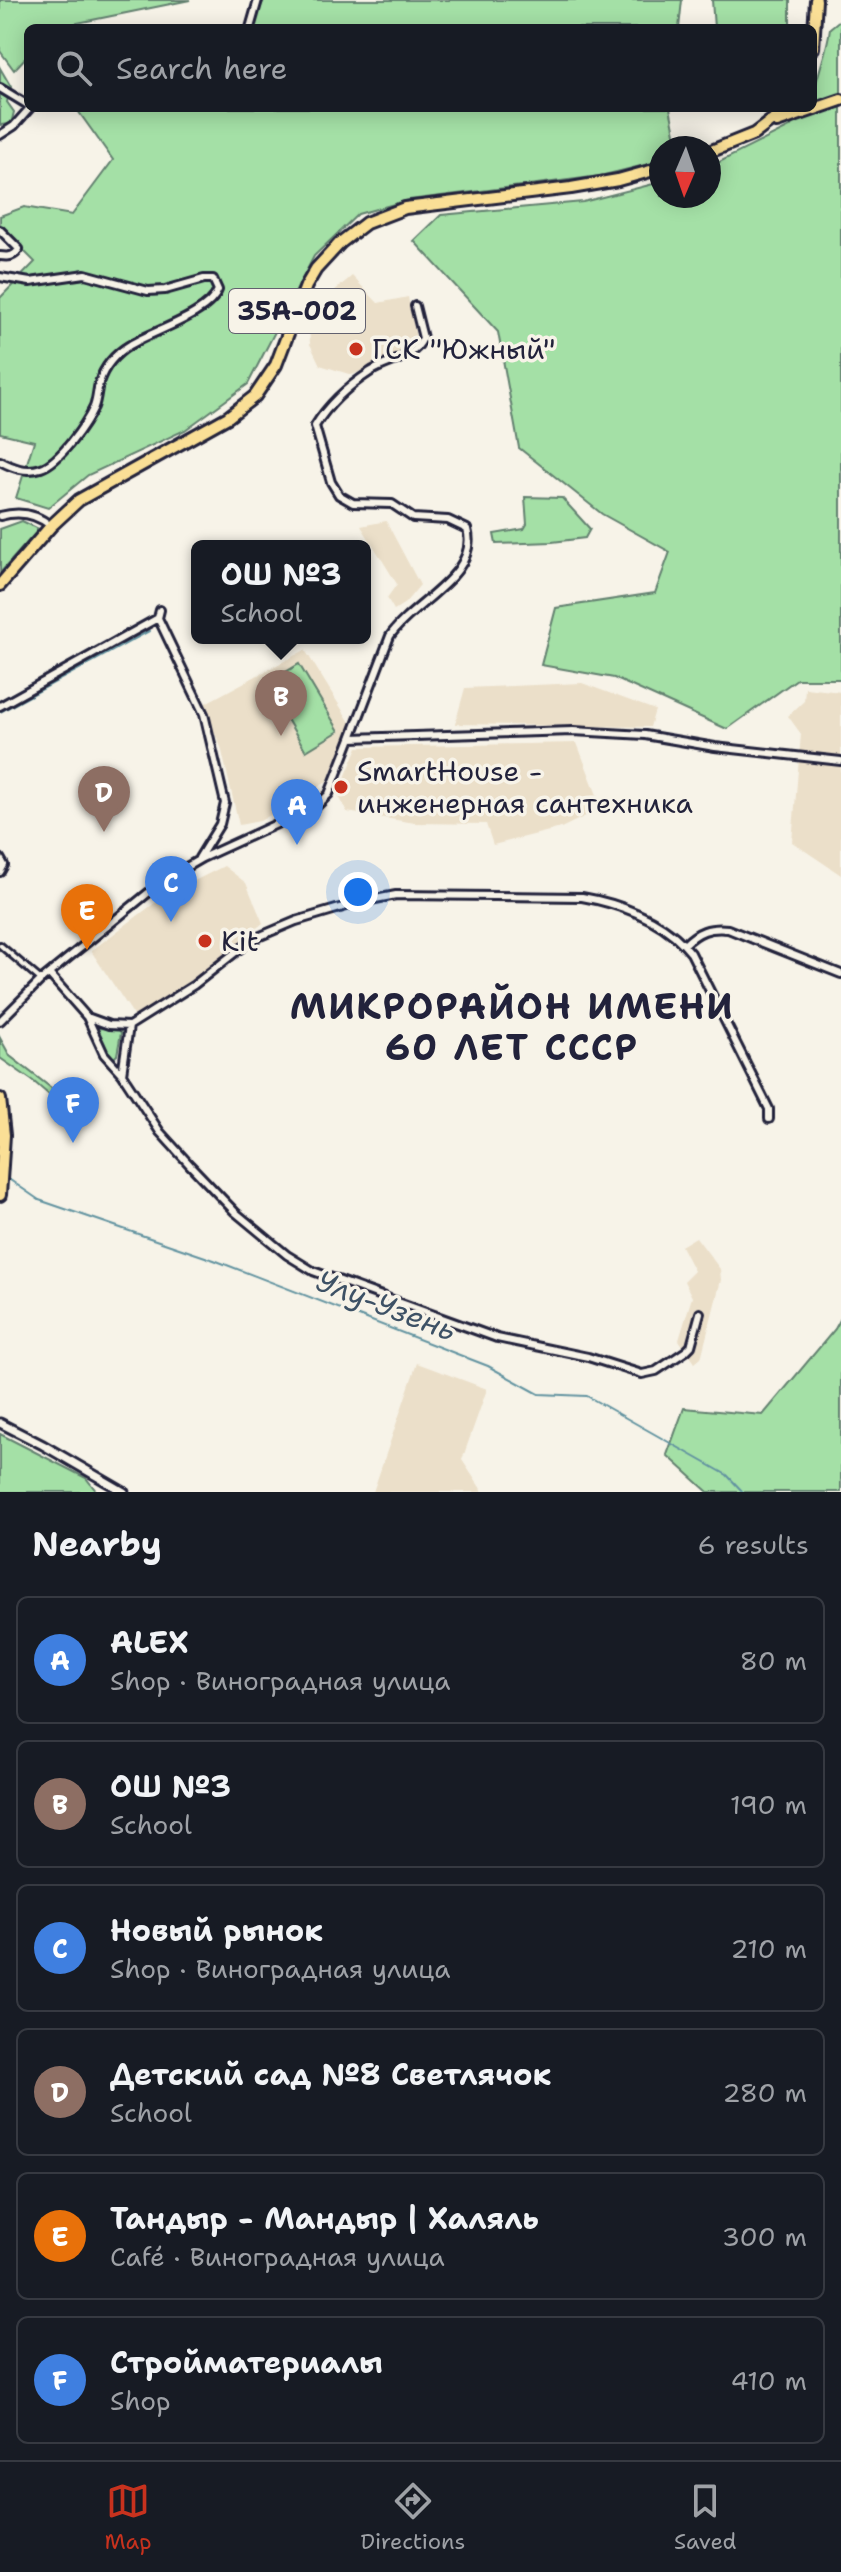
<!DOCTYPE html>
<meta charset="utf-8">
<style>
:root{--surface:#171b24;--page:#20242c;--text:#f1f3f6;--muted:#9ea1a6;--line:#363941;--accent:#c8321e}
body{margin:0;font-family:"Shantell Sans",sans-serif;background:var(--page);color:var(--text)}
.compass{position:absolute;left:649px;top:136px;width:72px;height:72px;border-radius:50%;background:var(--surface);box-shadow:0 4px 20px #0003;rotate:182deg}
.you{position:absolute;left:358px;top:892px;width:28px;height:28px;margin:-20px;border:6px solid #fff;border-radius:50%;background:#1a73e8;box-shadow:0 0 0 12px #1a73e833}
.badge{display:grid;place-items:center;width:52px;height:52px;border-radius:50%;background:var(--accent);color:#fff;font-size:26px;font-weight:700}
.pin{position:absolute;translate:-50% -66px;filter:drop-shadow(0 2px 4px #0008)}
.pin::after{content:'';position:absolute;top:42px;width:28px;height:24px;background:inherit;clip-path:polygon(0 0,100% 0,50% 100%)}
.popup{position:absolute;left:191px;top:540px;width:180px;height:104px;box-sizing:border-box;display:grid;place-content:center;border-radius:12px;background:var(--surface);filter:drop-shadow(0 2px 6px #0005);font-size:26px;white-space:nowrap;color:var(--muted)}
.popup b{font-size:30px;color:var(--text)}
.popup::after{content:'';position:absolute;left:50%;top:100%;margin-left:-16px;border:16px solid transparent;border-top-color:var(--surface)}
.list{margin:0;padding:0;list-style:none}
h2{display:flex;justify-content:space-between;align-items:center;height:104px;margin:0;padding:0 32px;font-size:34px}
h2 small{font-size:26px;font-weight:400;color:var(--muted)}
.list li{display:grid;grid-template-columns:52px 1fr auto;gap:24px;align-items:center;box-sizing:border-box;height:128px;margin:0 16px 16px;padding:0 16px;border:2px solid var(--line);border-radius:12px}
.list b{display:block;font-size:30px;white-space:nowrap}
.list p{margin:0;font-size:26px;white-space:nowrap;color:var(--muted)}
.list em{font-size:26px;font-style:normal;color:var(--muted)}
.icon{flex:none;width:44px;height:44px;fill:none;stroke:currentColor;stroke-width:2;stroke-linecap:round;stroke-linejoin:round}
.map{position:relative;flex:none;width:841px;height:1492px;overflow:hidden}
.search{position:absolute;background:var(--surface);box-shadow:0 4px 20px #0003;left:24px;right:24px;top:24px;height:88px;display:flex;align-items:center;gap:20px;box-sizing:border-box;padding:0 28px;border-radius:12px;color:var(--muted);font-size:30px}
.sheet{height:968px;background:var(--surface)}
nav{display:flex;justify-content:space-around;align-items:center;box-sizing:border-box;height:112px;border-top:2px solid var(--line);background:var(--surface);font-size:22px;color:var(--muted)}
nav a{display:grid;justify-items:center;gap:4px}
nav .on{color:var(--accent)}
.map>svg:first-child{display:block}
.built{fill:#ebdfc9}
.green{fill:#a4e0a6;stroke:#638170;stroke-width:2}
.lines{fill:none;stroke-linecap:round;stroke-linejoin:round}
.stream{stroke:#6293a0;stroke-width:2}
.pedestrian-casing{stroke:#22223b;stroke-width:10}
.minor-casing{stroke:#22223b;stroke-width:12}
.tertiary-casing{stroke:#22223b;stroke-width:13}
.trunk-casing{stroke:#22223b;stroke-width:16}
.pedestrian{stroke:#f7f3e8;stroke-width:4}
.minor{stroke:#f7f3e8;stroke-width:6}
.tertiary{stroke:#f7f3e8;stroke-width:7}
.trunk{stroke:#fadf96;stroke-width:10}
.poi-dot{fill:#c8321e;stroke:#f7f3e8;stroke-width:3}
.labels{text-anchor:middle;stroke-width:7;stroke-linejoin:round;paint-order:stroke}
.shield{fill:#f7f3e8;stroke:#62616f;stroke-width:2}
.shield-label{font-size:26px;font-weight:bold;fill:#22223b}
.poi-label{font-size:28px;fill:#22223b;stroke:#f7f3e8;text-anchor:start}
.water-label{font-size:30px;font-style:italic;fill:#3d5165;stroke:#f7f3e8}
.district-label{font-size:36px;font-weight:bold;letter-spacing:2px;fill:#22223b;stroke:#f7f3e8}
</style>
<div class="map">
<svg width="841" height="1492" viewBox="0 0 841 1492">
<rect width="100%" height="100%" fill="#f7f3e8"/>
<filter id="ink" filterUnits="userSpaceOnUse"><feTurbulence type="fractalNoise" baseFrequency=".0125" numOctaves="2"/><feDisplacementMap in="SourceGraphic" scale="16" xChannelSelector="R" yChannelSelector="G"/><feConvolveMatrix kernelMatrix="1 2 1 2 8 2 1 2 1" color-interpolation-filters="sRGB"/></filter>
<g filter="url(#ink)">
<path class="built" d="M352,276l26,27 30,-6 8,41 -17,17 -47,20 -32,-10 -10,-21 -1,-22 5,-14z
M386,521l34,64 -15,18 -11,7 -7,-12 10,-14 -36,-58z
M305,650l46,74 -24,58 -67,39 -21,4 -18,-78 -19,-42z
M582,683l73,27 -5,17 -195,-3 10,-36z
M805,688l36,4v183l-49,-33 9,-108 -13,-18 16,-15z
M577,743l25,65 -41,20 -68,17 -7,-21 -71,-1 -68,-11 -9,-18 20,-47z
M224,866l22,17 17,40 -66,53 -62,41 -44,-66 73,-55z
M696,1237l24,32 1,11 -20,78 -6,5 -16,-23 13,-43 -8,-16 10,-10 -13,-25z
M417,1363l70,26 -25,71 21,32h-110z"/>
<path class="green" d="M0,0h190l-137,28h-25v27l-14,15 -14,-19z
M264,0h418l-3,28h-428z
M712,0h78v28h-76z
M841,19v660h-44l-70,50 -113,-51 -73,-13 15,-57 99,-15 15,-41 -68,-38 -83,-66 -21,-116 -84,-91 27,-26 142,-13 78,-20v14h48v-29l81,-40 15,-19h8c0,-27 14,-53 17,-80z
M0,68l11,19 -4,15 7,10 -3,12 -11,1z
M76,108h594l8,40h-17v13l-61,15 -191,24 -51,14 -44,42 -66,128 -63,46 -97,45 -40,33 -32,-10 18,-57 -34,-8v-135l35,-36 -35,-35v-11l24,-9 48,8 41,-55z
M525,497l37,1 28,31 -5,9 -33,4 -56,2 -2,-10 30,-5 3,-5z
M22,521l17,8 -39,44v-44z
M299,664l40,67 -33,20 -40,-67z
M95,1028l24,1 2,4 -4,22 -4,4 -12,-14z
M0,1038l10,18 58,45 9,18 -44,-38 -33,-23z
M841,1318v174h-133l-41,-37 17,-47 79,7 72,-86z
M0,1434l86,44 11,14h-97z"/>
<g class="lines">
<path class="stream" d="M0,712l149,-81
M3,1180h7l29,20 175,60 274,106 51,28 48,2 140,79 16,17"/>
<defs>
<path id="pedestrian" d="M0,945l41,35"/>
<path id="minor" d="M250,28l8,-28
M0,88l28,17
M0,135l14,-9 16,-18
M0,230l19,19c-5,8 -10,8 -19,7
M0,277l30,5 55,-8 63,17 17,-1 39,-11h9l5,11c-9,25 -66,41 -88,55 -15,9 -26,22 -31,38 -2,8 -2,16 -5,24 -8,17 -34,55 -53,61 -15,5 -28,0 -41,-7
M0,516c18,-5 36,-3 51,10
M158,618l46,96 21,89 -5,21 -21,34
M0,706l158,-88 2,-8
M351,738l39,-102c23,-34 90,-61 77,-107l-19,-9 -35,-2 -21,-14 -39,-1 -14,-8 -8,-13 -16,-56c14,-23 32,-39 55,-54 18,-12 43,-12 53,-34l-8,-32
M0,858l4,7 -4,7
M684,945l7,8 78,156v10
M50,975l37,42 17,37 18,20 38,58 30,33 45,47 52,43 26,16 184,67 91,19 54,17 14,-3 30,-20 5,-5 9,-33
M87,1017l22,8 20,1
M0,1021l41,-41 123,-100 38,-22 116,-53 11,-11 22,-56 222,-7 72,4 70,12 126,14
M122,1074l7,-48 65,-41 57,-45 45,-19 64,-19 36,-7 186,2c35,6 77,21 102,48 14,-14 25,-18 44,-16l113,45"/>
<path id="tertiary" d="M0,1423l43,22 81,47"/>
<path id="trunk" d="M813,48l3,-48
M777,122l64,-22
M709,152l45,-18 34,-26
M0,585l51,-59 28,-26 149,-83 27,-21 21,-31 30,-79 10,-17 24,-26 26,-20 39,-15 166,-20 47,-8 43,-12
M0,1099l4,36 -4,60"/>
</defs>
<use href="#pedestrian" class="pedestrian-casing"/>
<use href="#minor" class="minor-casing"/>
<use href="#tertiary" class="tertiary-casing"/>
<use href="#trunk" class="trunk-casing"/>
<use href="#pedestrian" class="pedestrian"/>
<use href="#minor" class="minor"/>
<use href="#tertiary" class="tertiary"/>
<use href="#trunk" class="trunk"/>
</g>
</g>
<g class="poi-dot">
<circle cx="356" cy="349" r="8"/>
<circle cx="341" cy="787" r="8"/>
<circle cx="205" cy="941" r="8"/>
</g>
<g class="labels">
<rect class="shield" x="229" y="289" width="136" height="44" rx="6"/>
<g class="shield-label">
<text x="297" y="320">35А-002</text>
</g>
<g class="poi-label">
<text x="372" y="359">ГСК "Южный"</text>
<text x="357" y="781">SmartHouse -<tspan x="357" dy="32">инженерная сантехника</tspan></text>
<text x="221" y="951">Kit</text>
</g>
<g class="water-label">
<text transform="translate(386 1306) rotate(21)" y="10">Улу-Узень</text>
</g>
<g class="district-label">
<text x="512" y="1019">МИКРОРАЙОН ИМЕНИ<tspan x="512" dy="41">60 ЛЕТ СССР</tspan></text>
</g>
</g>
</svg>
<svg class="compass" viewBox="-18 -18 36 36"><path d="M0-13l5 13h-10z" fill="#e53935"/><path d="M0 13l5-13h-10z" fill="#9ea1a6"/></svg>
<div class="you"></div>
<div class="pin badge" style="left:297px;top:845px;background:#3f7fe0">A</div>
<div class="pin badge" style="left:281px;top:736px;background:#8d6e63">B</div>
<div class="popup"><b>ОШ №3</b>School</div>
<div class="pin badge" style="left:171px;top:922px;background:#3f7fe0">C</div>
<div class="pin badge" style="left:104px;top:832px;background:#8d6e63">D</div>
<div class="pin badge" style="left:87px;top:950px;background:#e8710a">E</div>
<div class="pin badge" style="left:73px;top:1143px;background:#3f7fe0">F</div>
<div class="search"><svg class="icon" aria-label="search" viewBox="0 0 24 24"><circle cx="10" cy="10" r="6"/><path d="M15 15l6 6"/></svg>Search here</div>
</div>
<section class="sheet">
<h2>Nearby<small>6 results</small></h2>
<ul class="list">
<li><span class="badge" style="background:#3f7fe0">A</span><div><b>ALEX</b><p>Shop · Виноградная улица</p></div><em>80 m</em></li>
<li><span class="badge" style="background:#8d6e63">B</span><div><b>ОШ №3</b><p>School</p></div><em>190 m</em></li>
<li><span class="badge" style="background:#3f7fe0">C</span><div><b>Новый рынок</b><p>Shop · Виноградная улица</p></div><em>210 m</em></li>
<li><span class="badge" style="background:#8d6e63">D</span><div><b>Детский сад №8 Светлячок</b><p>School</p></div><em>280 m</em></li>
<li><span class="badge" style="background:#e8710a">E</span><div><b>Тандыр - Мандыр | Халяль</b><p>Café · Виноградная улица</p></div><em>300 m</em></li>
<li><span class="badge" style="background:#3f7fe0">F</span><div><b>Стройматериалы</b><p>Shop</p></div><em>410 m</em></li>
</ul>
</section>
<nav>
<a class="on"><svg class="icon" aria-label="map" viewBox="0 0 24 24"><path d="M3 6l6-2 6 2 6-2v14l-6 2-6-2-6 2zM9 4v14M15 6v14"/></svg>Map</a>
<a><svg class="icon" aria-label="directions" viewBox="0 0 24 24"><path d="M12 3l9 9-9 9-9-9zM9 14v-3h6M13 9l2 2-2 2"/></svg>Directions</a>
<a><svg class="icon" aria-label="saved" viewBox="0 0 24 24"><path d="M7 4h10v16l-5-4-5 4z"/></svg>Saved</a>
</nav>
